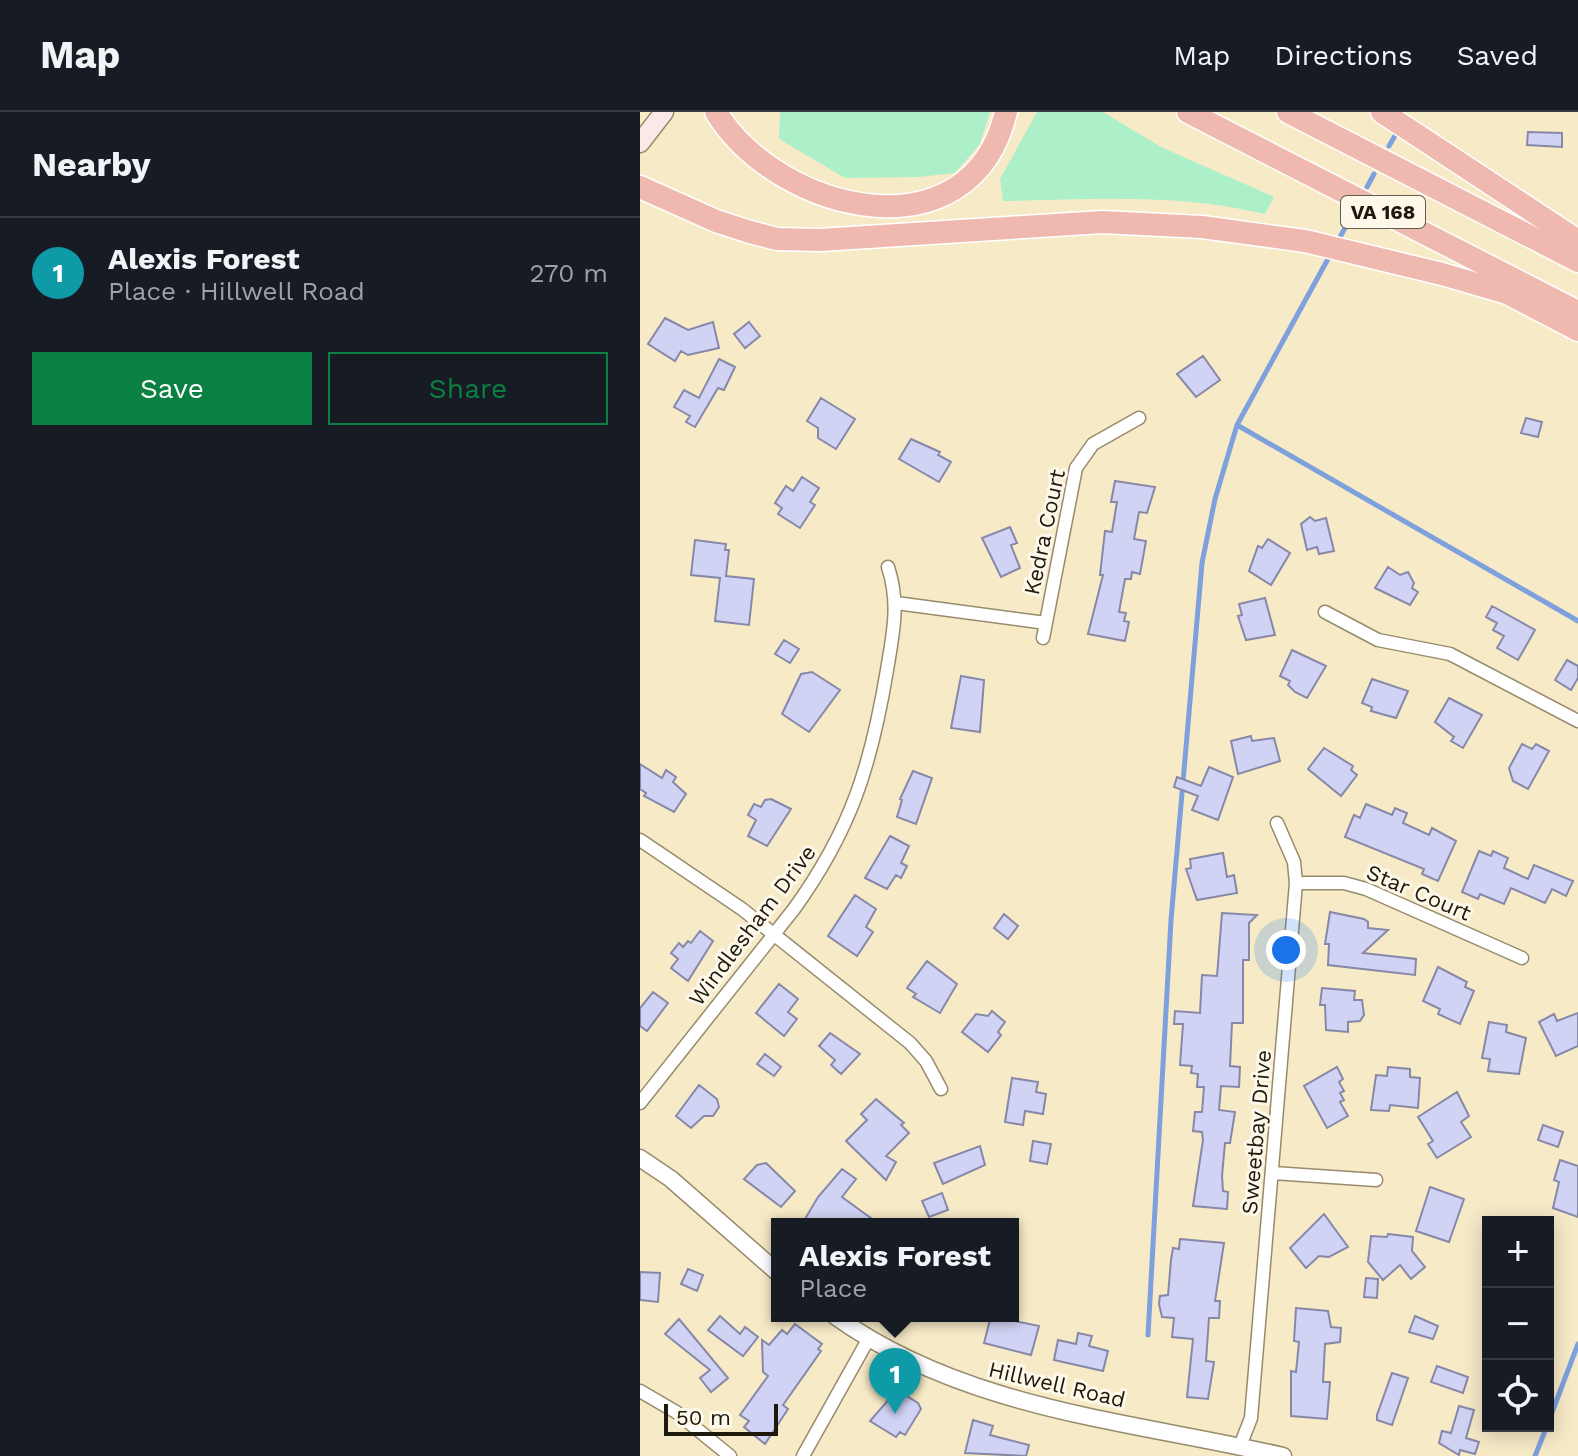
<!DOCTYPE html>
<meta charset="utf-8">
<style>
:root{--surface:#171b24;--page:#20242c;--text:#f1f3f6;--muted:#9ea1a6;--line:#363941;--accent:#0b8043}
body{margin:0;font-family:"Work Sans",sans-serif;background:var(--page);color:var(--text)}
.controls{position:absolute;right:24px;bottom:24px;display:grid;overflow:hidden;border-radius:0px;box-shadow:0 4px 20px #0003}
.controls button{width:72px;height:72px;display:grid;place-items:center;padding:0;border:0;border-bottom:2px solid var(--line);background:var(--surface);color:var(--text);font:40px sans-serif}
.scale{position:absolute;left:24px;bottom:20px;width:114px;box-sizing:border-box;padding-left:8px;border:4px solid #1d190c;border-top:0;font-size:22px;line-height:28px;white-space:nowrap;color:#1d190c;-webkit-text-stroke:6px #fdf8ea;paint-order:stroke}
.you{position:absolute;left:646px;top:838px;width:28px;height:28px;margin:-20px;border:6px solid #fff;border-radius:50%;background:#1a73e8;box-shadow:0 0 0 12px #1a73e833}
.badge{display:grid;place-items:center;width:52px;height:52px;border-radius:50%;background:var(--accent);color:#fff;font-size:26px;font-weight:700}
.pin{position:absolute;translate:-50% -66px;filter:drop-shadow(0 2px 4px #0008)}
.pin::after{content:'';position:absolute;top:42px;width:28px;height:24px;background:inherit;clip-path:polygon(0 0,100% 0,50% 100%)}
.popup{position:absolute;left:131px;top:1106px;width:248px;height:104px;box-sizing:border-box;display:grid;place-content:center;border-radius:0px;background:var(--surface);filter:drop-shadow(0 2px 6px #0005);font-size:26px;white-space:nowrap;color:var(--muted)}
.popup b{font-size:30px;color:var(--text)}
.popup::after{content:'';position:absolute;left:50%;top:100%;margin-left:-16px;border:16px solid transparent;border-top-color:var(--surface)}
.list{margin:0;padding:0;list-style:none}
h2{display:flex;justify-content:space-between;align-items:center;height:104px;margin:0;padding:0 32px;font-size:34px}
h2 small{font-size:26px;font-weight:400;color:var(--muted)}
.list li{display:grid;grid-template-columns:52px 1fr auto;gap:24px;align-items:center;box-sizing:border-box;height:112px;padding:0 32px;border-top:2px solid var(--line)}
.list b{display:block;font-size:30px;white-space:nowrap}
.list p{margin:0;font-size:26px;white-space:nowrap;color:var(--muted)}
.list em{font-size:26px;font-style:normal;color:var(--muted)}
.actions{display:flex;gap:16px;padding:24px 32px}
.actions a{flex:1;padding:18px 0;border:2px solid var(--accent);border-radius:0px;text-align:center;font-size:28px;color:var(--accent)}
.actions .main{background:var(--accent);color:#fff}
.icon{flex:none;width:44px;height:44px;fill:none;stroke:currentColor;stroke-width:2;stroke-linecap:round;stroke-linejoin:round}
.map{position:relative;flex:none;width:938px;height:1344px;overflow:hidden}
header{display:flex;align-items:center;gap:48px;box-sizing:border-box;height:112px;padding:0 40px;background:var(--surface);border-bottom:2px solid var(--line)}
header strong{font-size:38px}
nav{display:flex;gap:44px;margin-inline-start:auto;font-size:28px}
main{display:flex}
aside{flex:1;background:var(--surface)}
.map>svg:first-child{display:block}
.green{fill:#adefc8}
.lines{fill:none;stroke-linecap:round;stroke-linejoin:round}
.stream{stroke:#7ea0dd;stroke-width:5}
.building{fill:#d1d3f5;stroke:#8788a8;stroke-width:2}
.minor-casing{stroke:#978b6b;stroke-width:15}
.tertiary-casing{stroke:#978b6b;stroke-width:19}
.secondary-casing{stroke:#978b6b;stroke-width:21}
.motorway-casing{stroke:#fff;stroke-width:25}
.minor{stroke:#fff;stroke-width:12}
.tertiary{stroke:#fff;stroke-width:16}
.secondary{stroke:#faeae7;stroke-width:18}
.motorway{stroke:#efb9b0;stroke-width:22}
.labels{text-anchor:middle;stroke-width:6;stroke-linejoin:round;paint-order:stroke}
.shield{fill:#fdf8ea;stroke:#605c4f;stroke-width:2}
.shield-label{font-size:20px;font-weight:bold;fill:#1d190c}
.street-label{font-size:22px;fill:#1d190c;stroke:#fdf8ea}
</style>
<header>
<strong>Map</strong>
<nav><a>Map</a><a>Directions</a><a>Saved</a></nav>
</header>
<main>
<aside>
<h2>Nearby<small></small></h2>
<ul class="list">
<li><span class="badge" style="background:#0f9aa8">1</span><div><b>Alexis Forest</b><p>Place · Hillwell Road</p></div><em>270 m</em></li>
</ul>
<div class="actions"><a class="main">Save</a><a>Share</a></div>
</aside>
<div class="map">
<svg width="938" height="1344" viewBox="0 0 938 1344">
<rect width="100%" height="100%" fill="#f7eac7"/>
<path class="green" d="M140,0h210l-10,32 -25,29 -36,4 -74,1 -66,-39z
M397,0h66l58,35 113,50 -9,17c-86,-21 -174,-15 -262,-13l-3,-22z"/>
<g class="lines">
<path class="stream" d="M749,34l7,-12
M727,75l7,-13
M699,127l13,-24
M597,313l341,196
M508,1223l23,-415 31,-357 13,-64 22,-74 92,-168
M908,1311l30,-79
M895,1344l12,-30"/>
</g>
<path class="building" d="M888,20l34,1v14l-35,-2z
M25,206l23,12 25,-8 6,26 -31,7 -7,-4 -6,10 -27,-17z
M109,210l11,14 -15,12 -11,-14z
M563,244l17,24 -24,17 -19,-23z
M79,247l16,8 -11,23 -6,-2 -23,39 -9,-5 4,-6 -16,-9 10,-17 15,8z
M181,286l34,21 -19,30 -18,-11v-10l-11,-7z
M886,306l16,4 -4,15 -17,-4z
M271,327l29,13 -2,3 13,7 -12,20 -40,-23z
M162,365l17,11 -9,14 5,3 -15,23 -22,-14 4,-6 -7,-5 11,-17 7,5z
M475,369l40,6 -8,26 -8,-1 -5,27 12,2 -6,33 -8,-2 -1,7h-6l-6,33 7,1 -2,8 5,1 -4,19 -37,-7 15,-59h-3l5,-44 7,1 5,-30h-6z
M670,405l5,4 11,-3 8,33 -15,3 -2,-7 -10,3 -6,-26z
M370,415l7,16 -6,2 9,23 -19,9 -19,-39z
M628,427l22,14 -19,32 -22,-14 9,-25 4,2z
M55,428l31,4 -1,6h4l-3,26 28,3 -5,46 -34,-4 5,-43 -29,-3z
M748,455l12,8 8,-3 6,11 -2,5 6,4 -8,13 -35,-17z
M625,486l10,37 -29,5 -8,-24 4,-1 -3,-11z
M852,494l43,24 -17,30 -21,-12 7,-12 -11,-6 4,-7 -11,-6z
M144,528l15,9 -9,14 -15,-9z
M652,538l34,16 -19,32 -12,-6 -7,-7 2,-4 -10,-5z
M927,548l11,6v12l-7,12 -16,-10z
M172,560l28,18 -31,42 -27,-18 19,-40z
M321,564l23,4 -4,52 -29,-4z
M732,567l36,12 -12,27 -25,-7 1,-4 -10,-4z
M809,586l33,17 -19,33 -12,-7 3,-4 -19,-15z
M611,624l1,5 22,-3 6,23 -42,13 -7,-33z
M882,632l10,5 4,-5 13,7 -21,38 -15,-8 -4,-13z
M684,636l29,18 -2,4 6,5 -16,21 -33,-27z
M0,652l22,14 4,-8 10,7 -3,5 13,12 -12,18 -30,-16 2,-3 -6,-4z
M569,655l24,10 -15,43 -26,-10 6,-14 -24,-9 3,-10 24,9z
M273,659l19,7 -16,46 -19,-7 5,-17 -2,-1z
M131,687l20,10 -24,37 -19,-10 8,-16 -8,-5 6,-11 7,3 4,-7z
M726,692l26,11 3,-7 12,5 -4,10 26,12 3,-7 24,13 -18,40 -16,-7 2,-5 -79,-32 9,-22 6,3z
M250,724l19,10 -8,17 6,3 -6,12 -5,-3 -9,14 -22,-11z
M839,739l12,5 2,-5 15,7 -4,10 24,11 6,-14 39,16 -7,15 -14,-7 -7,14 -34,-15 -7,16 -24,-10 -2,5 -16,-7z
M583,741l4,24 7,-2 3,18 -40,7 -11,-31 5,-1 -1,-9z
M215,783l21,14 -10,18 7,5 -16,24 -29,-20z
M690,800l34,7 4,3v6l20,2 -25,23 53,6 -1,16 -87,-10 1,-21h-4z
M582,801l35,2 -8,8v37h-6v63h-11l-2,43 10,1 -1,20 -18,-1 -2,24 16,2 -5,31h-5l-3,33 1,15 5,1 -1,17 -34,-3 10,-66 -1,-8 -9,-1 2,-19h7l2,-25h-7l1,-13 -7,-1 1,-7 -12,-1 3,-41h-9l1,-13 25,2 2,-38 15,1z
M364,802l14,12 -10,13 -14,-11z
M60,819l13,10 -25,40 -17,-13 7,-9 -7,-6 8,-10 4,4 5,-6 3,2z
M287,849l30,23 -17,29 -27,-16 3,-3 -9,-6z
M798,855l29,15 -2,5 9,4 -14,33 -22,-10 2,-5 -17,-8z
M139,872l19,15 -10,13 9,7 -13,17 -28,-23z
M682,876l33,3 -1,9h8l2,15 -4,6 -12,1v10l-22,-2 -1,-25h-5z
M13,880l15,11 -21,28 -7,-5v-18z
M352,899l13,11 -7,10 3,3 -13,17 -26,-20 14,-18 12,2z
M938,901v33l-22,10 -17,-34 15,-8 3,7z
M849,910l18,3 -1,7 20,6 -7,36 -31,-3 2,-12 -8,-1z
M190,921l30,21 -19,20 -10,-9 4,-5 -16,-14z
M125,942l16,13 -7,9 -17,-12z
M697,955l6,12 -4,3 5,9 -4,2 4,7 -4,2 8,14 -21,12 -23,-42z
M748,955l22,2v8l10,1 -2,30 -28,-3 -1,6 -18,-1 5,-35 11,1z
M372,966l26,4 -2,10 10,2 -3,20 -18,-3 -2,14 -18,-3z
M59,973l18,14 2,8 -6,9h-9l-13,12 -15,-12z
M817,980l12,24 -8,6 10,15 -34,21 -9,-14 5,-3 -15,-24z
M236,987l28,24 -3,2 8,8 -23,23 10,6 -10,18 -40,-39 21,-21 -6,-6z
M903,1013l20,7 -5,15 -20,-7z
M393,1029l18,3 -4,20 -17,-3z
M340,1034l5,19 -42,19 -9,-21z
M920,1048l18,6v51l-25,-9 6,-26 -5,-2z
M126,1051l29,28 -14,16 -37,-28 13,-14z
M202,1057l14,10 -14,18 37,27h-77l16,-27z
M790,1075l34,12 -15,43 -33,-11z
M302,1081l6,17 -19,7 -7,-16z
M684,1102l24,33 -19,10 -10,-1 -13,12 -16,-20z
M748,1122l25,3 -1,14 13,16 -14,12 -11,-14 -17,15 -15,-18 3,-26 16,1z
M540,1127l44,4 -9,58h5l-1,17h-10l-3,43 8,1 -6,37 -21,-2 6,-58 -21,-2 2,-19 -12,-1 -3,-13 1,-8 8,-1 3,-35 2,-12 6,1z
M48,1157l15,6 -6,16 -16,-7z
M0,1160l20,1 -2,29 -18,-2z
M726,1166l12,1 -1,19 -13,-1z
M656,1196l32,3 3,16 10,1 -1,14 -15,2 -2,38h7l-3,37 -36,-3v-45l5,1 3,-30 -5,-1z
M80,1204l20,18 5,-7 13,10 -15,19 -35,-26z
M351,1204l48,10 -8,29 -47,-12z
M775,1204l23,10 -5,13 -24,-7z
M39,1207l49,59 -17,14 -11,-14 10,-8 -45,-36z
M155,1212l27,20 -4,5 3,2 -38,54 5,4 -23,35 -21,-17 5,-6 -9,-6 28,-39 -5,-4 -1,-32 7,5 13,-15 5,4z
M438,1221l14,3 -3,10 19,5 -5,20 -49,-11 4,-20 18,4z
M797,1254l31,11 -5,16 -32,-11z
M752,1261l16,5 -16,47 -15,-5v-5z
M257,1278l21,13 3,6 -16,26 -5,-3 -4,5 -26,-16z
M819,1294l15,4 -8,28 13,4 -4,12 -15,-4 -1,5 -20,-12 3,-12 9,2z
M333,1308l20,6 -3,9 39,10 -3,11 -61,-3z"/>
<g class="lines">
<defs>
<path id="minor" d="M256,491l150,20
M685,500l53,28 72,14 128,67
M403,526l33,-170 17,-24 46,-26
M0,728l102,69 168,134 16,18 15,28
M656,771h48l22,6 156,69
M0,991l154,-194c57,-79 77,-143 93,-239 6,-37 13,-66 1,-103
M633,1061l103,7
M0,1279l36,21 54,44
M600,1334l11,-28 45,-535 -2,-21 -17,-39
M163,1344l66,-118"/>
<path id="tertiary" d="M0,1046l31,21 106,93
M195,1204c131,94 296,105 448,140"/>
<path id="secondary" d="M0,31l24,-31"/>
<path id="motorway" d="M76,0c62,101 255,148 290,0
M548,0l390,200
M648,0l290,149
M742,0l196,129
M0,75l76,34 34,11 27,7 43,1 282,-18 100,5 103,14 137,33 65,19 71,37"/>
</defs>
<use href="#minor" class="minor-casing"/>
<use href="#tertiary" class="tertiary-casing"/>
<use href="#secondary" class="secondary-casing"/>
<use href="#motorway" class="motorway-casing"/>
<use href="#minor" class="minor"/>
<use href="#tertiary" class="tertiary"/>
<use href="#secondary" class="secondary"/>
<use href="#motorway" class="motorway"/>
</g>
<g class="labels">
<rect class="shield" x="701" y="84" width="84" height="32" rx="6"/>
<g class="shield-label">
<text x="743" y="107">VA 168</text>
</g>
<g class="street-label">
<text transform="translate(404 420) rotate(-78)" y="8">Kedra Court</text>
<text transform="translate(779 780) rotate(23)" y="8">Star Court</text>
<text transform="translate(112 813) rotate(-53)" y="8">Windlesham Drive</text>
<text transform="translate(616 1020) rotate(-85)" y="8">Sweetbay Drive</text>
<text transform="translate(417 1272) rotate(13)" y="8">Hillwell Road</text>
</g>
</g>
</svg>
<div class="controls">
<button>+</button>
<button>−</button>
<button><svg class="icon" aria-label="locate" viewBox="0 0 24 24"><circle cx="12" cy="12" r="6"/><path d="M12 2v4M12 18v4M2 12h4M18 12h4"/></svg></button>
</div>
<div class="scale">50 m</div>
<div class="you"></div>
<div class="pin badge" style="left:255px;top:1302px;background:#0f9aa8">1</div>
<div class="popup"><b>Alexis Forest</b>Place</div>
</div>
</main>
